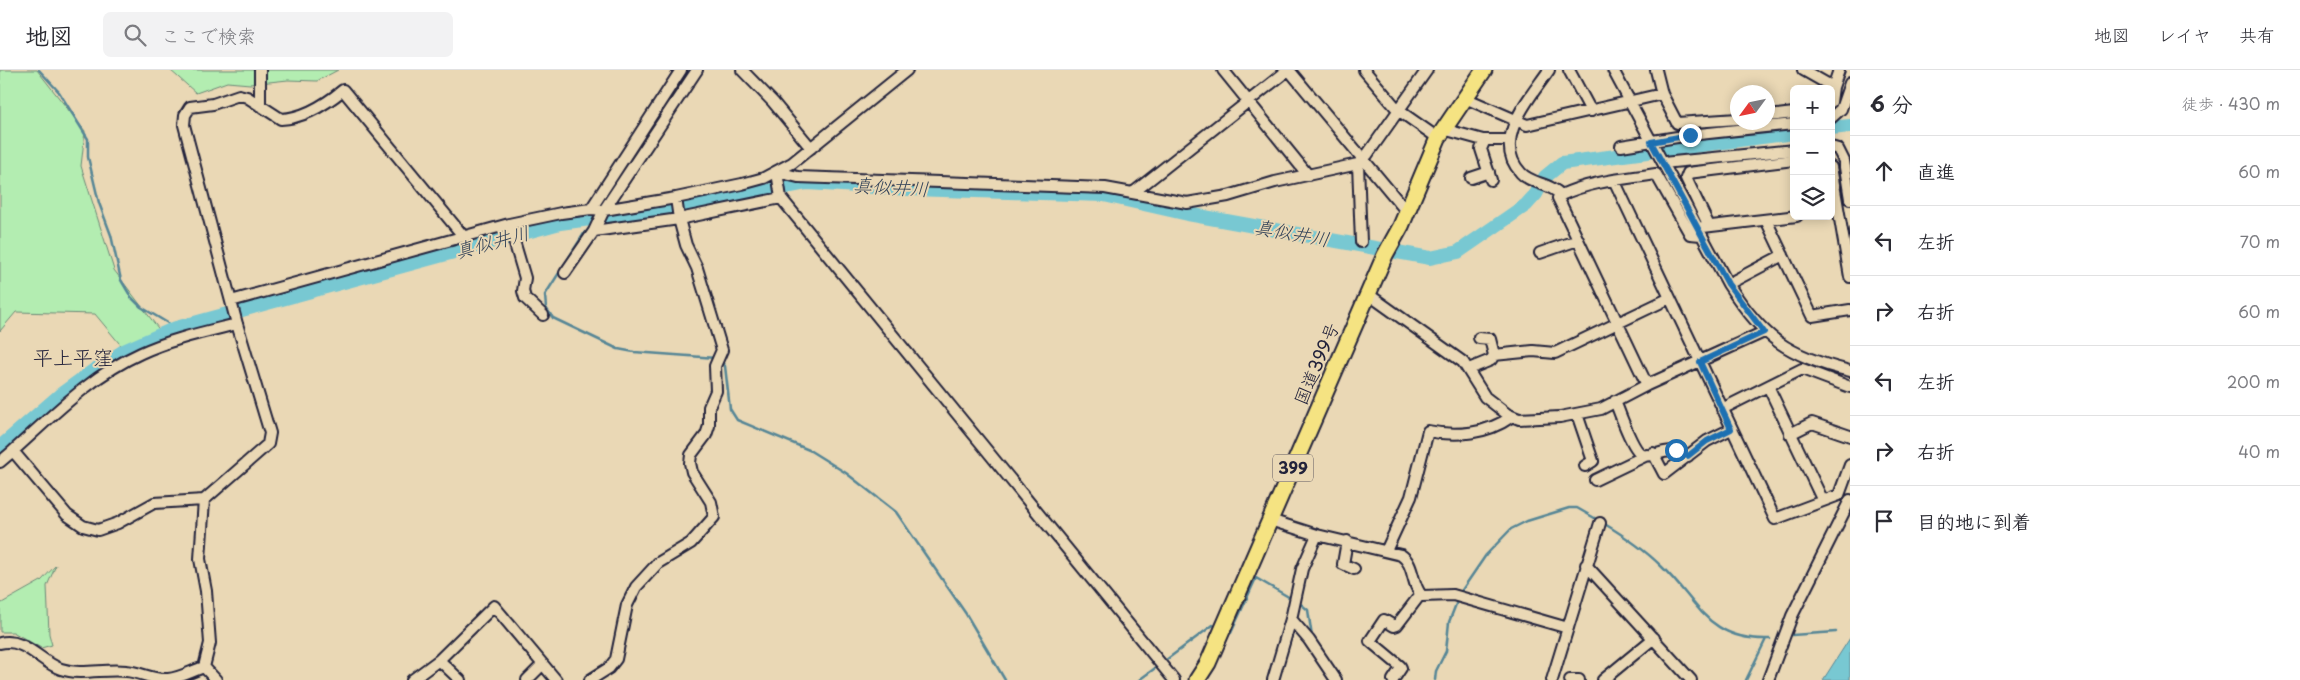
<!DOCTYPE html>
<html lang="ja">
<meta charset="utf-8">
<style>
:root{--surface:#fff;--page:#f2f2f3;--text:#2b2b33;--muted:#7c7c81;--line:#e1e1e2}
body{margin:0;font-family:"Playpen Sans","Klee One",sans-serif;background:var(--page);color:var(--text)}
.controls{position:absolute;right:15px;top:15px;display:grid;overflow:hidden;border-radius:8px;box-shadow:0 2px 12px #0003}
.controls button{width:45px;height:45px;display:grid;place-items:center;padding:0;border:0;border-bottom:1px solid var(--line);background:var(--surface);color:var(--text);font:25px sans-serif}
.compass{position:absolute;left:1730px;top:15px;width:45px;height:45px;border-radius:50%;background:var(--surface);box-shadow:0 2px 12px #0003;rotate:237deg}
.stop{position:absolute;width:15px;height:15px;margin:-11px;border:4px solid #1f6fb2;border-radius:50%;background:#fff}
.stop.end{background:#1f6fb2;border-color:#fff;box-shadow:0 1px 5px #0008}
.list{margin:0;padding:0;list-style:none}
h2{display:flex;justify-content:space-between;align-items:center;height:65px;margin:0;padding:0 20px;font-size:21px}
h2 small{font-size:16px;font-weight:400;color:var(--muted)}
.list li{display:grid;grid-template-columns:32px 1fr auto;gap:15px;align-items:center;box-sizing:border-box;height:70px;padding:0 20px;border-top:1px solid var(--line)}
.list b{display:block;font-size:19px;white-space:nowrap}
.list em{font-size:16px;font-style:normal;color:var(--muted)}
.icon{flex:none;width:28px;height:28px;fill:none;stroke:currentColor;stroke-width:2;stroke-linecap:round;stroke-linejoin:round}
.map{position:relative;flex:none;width:1850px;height:610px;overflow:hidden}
header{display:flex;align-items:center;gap:30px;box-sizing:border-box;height:70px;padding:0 25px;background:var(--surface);border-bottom:1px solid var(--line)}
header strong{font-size:24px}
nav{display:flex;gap:28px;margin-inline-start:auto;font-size:18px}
.search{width:350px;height:45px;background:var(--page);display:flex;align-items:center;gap:12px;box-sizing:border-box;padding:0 18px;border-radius:8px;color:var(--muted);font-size:19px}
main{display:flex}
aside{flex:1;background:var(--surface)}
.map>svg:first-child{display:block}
.green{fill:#b3edb1;stroke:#6a8876}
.water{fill:#78c8d2;stroke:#568696}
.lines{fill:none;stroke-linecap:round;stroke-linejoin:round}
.stream{stroke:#568696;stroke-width:2.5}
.river{stroke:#78c8d2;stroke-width:14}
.minor-casing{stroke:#22223b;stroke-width:14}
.highway-casing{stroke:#22223b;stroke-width:19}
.minor{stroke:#ead8b5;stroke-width:10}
.highway{stroke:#f5e382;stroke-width:15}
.route{stroke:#1f6fb2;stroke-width:6}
.labels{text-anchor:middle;stroke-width:4;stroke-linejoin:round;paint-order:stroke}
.shield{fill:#ead8b5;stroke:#5e5960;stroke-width:1}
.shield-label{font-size:16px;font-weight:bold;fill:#22223b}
.street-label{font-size:18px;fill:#22223b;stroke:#ead8b5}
.water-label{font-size:19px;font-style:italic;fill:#334359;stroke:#ead8b5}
.quarter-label{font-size:20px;fill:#22223b;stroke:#ead8b5}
</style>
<header>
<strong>地図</strong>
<div class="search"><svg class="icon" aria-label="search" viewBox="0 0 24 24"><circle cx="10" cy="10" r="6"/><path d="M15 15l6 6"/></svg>ここで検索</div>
<nav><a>地図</a><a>レイヤ</a><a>共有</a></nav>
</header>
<main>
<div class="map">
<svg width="1850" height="610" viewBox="0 0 1850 610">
<rect width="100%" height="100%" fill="#ead8b5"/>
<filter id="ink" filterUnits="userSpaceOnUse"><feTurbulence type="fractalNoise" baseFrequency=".02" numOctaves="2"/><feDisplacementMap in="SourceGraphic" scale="10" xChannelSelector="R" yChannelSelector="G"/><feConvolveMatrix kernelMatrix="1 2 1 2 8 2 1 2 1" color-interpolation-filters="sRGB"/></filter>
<g filter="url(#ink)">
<path class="green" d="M0,0h37l48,61 -4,35 33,104 47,62 -37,17 -29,-35 -79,-2 -16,19z
M170,0h168l-21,11 -29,-1 -38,4 -23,-2 -31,11z
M56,495l-9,21 2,48 3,11 -11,3 -28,-16h-13v-28l41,-23z"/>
<path class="water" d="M1850,568v42h-27z"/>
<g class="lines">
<path class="stream" d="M39,0l20,22 29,47v18l11,46 12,32 10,45 10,17 10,10 35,21
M650,62l40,-62
M585,162l-40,63 1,13 7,10 65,31 16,3 82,6
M721,291l4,5 5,43 7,11 72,30 37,23 50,39 70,102 39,66
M1603,453c20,12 41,26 58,43 38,36 46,75 109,73
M1460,523l26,-38 25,-26 16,-8 42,-13h8l21,12
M1297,531l11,9 4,27
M1229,562l2,1 25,-55 36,21
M1792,565l44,-3
M1162,593l51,-38 4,2
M1139,610l19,-14
M1435,610l1,-9 10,-20 3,-29 9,-23
M1746,610l20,-41"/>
<path class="river" d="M1831,58l19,-2
M0,377l60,-52 33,-24 31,-20 52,-23 384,-105 136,-18 111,-22 103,6 194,6 84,19 242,44 28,-6 68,-47 10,-11 9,-17 17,-14 232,-30"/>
<defs>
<path id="minor" d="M260,0v36
M742,0l31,32 38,46
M1223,0l85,105
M1289,0l118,142
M1364,0l34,40 40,28
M1549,0c-18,27 -59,70 -28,103 10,11 29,10 40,22
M1569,0l22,41
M1613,0l115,214c35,54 59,72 122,87
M1656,0l6,24 15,29 61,-4
M1803,0l30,17
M1465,28l62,27 135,-31
M1831,32l2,-15 6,-17
M1768,46l26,-3
M1831,48l10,-9 9,-26
M1443,59l40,11h26
M1485,70l-4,9 10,31
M1621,76l69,-11 104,-11
M1831,77l7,2 6,12 6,38
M1663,93l131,-13
M1358,94l3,78
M1831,97l19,110
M777,102l21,5 307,11 82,15 41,-7 47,-14 83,-18 9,-9 60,-85
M777,102l4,26 393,482
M1471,108l18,-6
M1614,110l161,339 64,-24 11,-30
M1134,122l154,-122
M1561,125l-3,3 2,4 87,183
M1561,125c30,-14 63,-16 95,-21l34,60 11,1
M676,128l3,21 -85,12 10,-21 93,-140
M591,139l90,-139
M1766,150l46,96 38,-6
M509,154l16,54 -2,13 2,7 18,17
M1709,156l-23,-48 2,-5 106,-13
M1703,157l94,-11
M1540,183l38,-13
M565,203l29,-42
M1728,214l55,-29
M1368,224l95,68 22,35 22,17 12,5 41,-2 41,-8 46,-24 117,-53
M231,231l278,-77 52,-11 30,-4 13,1 72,-12 66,-14 22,-6 28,-15 115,-93
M1494,285l39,-4 22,2 115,-55
M1469,299l22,-9 3,-5 -4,-16 -11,-1
M1768,316l55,115
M1615,331c4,10 18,51 28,54 14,4 21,-11 45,1
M1722,339l80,-40 48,18
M1577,344l16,47 -8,5
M1790,364l22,-11 38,13
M13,381c40,-36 79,-76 128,-98 30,-14 64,-21 96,-29
M1653,383l11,21 43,-33 24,-12
M0,392l13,-11 54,64 16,11 15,4 20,-7 36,-20 50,-3 64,-56 2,-11 -33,-109 -53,-199 1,-10 5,-8 23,-3 26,-9 8,2 34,22c24,-1 45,-15 62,-29l121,147
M1595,410l52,-25
M204,430l-4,59 6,32 4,52 -6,24 12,13
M1270,450l47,15 84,20c14,9 10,30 21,41l31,-1 115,33
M1347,471l-4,23 11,5
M1386,481l25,-54 17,-66c28,6 59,3 83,-14
M1586,495l105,115
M1291,549l18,21 27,40
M0,573c25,-6 40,19 61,26 21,7 44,-1 65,2 14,1 27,9 42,8 12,-1 24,-8 36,-12
M439,590l21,20
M412,610l27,-20 55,-54 62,74
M527,610l15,-15
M590,610l19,-12 7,-9 11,-54 9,-18 22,-24 33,-20 23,-26 -3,-15 -19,-30 -2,-9 1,-8 15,-20 3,-9v-19l7,-16 -1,-25 7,-16 -25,-82 -11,-23 -7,-26 102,-21
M1273,610l18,-61 11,-50 15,-34
M1393,610l8,-12 -1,-2 -30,-25 14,-21 10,6 3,-1 23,-30
M1552,610l48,-157
M1570,610h9
M1603,610l51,-42
M1768,610l24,-64 58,-116"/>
<path id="highway" d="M1197,610l11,-17 177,-408 16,-29 37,-88 46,-68"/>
</defs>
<use href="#minor" class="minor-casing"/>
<use href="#highway" class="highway-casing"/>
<use href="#minor" class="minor"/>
<use href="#highway" class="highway"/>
</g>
</g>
<g class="lines" filter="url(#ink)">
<path class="route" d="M1676,380l12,6 19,-15 24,-12 -31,-67 64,-30 -36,-48 -77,-142 39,-7"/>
</g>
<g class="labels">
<rect class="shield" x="1273" y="384.5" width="40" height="27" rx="4"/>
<g class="shield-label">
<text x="1293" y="404">399</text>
</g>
<g class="street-label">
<text transform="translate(1317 294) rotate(-67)" y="6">国道399号</text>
</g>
<g class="water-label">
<text transform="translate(891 117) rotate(3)" y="7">真似井川</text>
<text transform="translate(1292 163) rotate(10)" y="7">真似井川</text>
<text transform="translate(492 172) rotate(-15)" y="7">真似井川</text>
</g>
<g class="quarter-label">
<text x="73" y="295">平上平窪</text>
</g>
</g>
</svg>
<div class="controls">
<button>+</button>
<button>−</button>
<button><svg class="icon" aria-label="layers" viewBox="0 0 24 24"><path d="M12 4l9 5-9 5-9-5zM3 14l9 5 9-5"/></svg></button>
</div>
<svg class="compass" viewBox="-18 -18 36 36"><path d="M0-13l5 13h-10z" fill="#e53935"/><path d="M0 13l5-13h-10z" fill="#7c7c81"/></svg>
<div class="stop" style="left:1676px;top:380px"></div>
<div class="stop end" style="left:1690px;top:65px"></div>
</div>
<aside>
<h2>6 分<small>徒歩 · 430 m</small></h2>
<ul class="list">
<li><svg class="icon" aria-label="ahead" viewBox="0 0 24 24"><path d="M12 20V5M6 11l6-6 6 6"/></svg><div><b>直進</b></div><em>60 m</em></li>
<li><svg class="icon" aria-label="left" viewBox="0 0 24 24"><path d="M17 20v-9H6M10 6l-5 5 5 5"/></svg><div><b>左折</b></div><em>70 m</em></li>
<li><svg class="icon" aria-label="right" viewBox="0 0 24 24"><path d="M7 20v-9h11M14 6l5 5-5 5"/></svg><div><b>右折</b></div><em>60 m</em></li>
<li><svg class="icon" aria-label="left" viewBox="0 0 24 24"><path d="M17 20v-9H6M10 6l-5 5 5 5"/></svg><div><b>左折</b></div><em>200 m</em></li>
<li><svg class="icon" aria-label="right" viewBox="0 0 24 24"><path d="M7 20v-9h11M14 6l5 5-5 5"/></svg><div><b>右折</b></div><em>40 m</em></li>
<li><svg class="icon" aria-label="arrive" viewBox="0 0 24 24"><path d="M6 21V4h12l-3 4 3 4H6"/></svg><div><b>目的地に到着</b></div></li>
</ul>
</aside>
</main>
